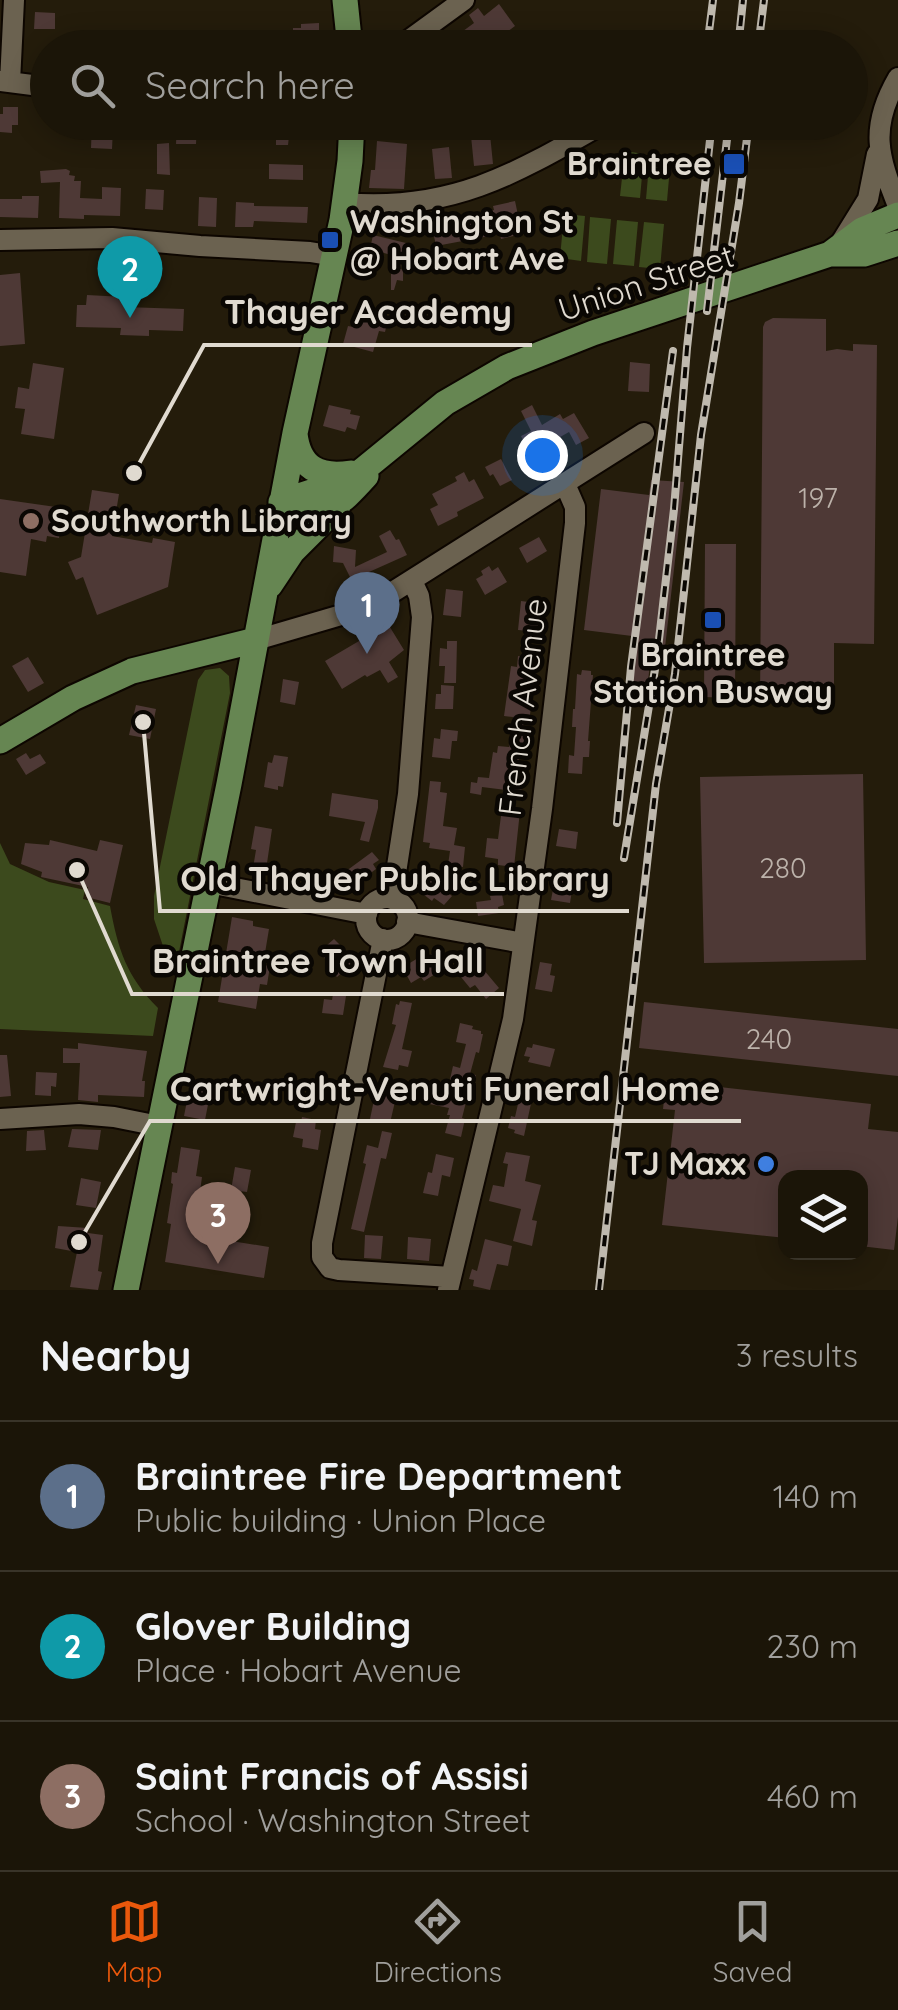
<!DOCTYPE html>
<meta charset="utf-8">
<style>
:root{--surface:#1b1508;--page:#282216;--text:#f1f3f6;--muted:#a09f9c;--line:#393429;--accent:#ea580c}
body{margin:0;font-family:Quicksand,sans-serif;background:var(--page);color:var(--text)}
.controls{position:absolute;right:30px;bottom:30px;display:grid;overflow:hidden;border-radius:20px;box-shadow:0 5px 25px #0003}
.controls button{width:90px;height:90px;display:grid;place-items:center;padding:0;border:0;border-bottom:2px solid var(--line);background:var(--surface);color:var(--text);font:50px sans-serif}
.you{position:absolute;left:542px;top:455px;width:35px;height:35px;margin:-25px;border:8px solid #fff;border-radius:50%;background:#1a73e8;box-shadow:0 0 0 15px #1a73e833}
.badge{display:grid;place-items:center;width:65px;height:65px;border-radius:50%;background:var(--accent);color:#fff;font-size:32px;font-weight:700}
.pin{position:absolute;translate:-50% -82px;filter:drop-shadow(0 2px 5px #0008)}
.pin::after{content:'';position:absolute;top:52px;width:35px;height:30px;background:inherit;clip-path:polygon(0 0,100% 0,50% 100%)}
.list{margin:0;padding:0;list-style:none}
h2{display:flex;justify-content:space-between;align-items:center;height:130px;margin:0;padding:0 40px;font-size:42px}
h2 small{font-size:32px;font-weight:400;color:var(--muted)}
.list li{display:grid;grid-template-columns:65px 1fr auto;gap:30px;align-items:center;box-sizing:border-box;height:150px;padding:0 40px;border-top:2px solid var(--line)}
.list b{display:block;font-size:38px;white-space:nowrap}
.list p{margin:0;font-size:32px;white-space:nowrap;color:var(--muted)}
.list em{font-size:32px;font-style:normal;color:var(--muted)}
.icon{flex:none;width:55px;height:55px;fill:none;stroke:currentColor;stroke-width:2;stroke-linecap:round;stroke-linejoin:round}
.map{position:relative;flex:none;width:898px;height:1290px;overflow:hidden}
.search{position:absolute;background:var(--surface);box-shadow:0 5px 25px #0003;left:30px;right:30px;top:30px;height:110px;display:flex;align-items:center;gap:25px;box-sizing:border-box;padding:0 35px;border-radius:55px;color:var(--muted);font-size:38px}
.sheet{height:580px;background:var(--surface)}
nav{display:flex;justify-content:space-around;align-items:center;box-sizing:border-box;height:140px;border-top:2px solid var(--line);background:var(--surface);font-size:28px;color:var(--muted)}
nav a{display:grid;justify-items:center;gap:5px}
nav .on{color:var(--accent)}
.map>svg:first-child{display:block}
.green{fill:#3c4a1d}
.building{fill:#4e3936}
.lines{fill:none;stroke-linecap:round;stroke-linejoin:round}
.minor-casing{stroke:#0d0600;stroke-width:24}
.major-casing{stroke:#0d0600;stroke-width:29}
.minor{stroke:#6b6250;stroke-width:20}
.major{stroke:#668652;stroke-width:25}
.rail-casing{stroke:#bfb9ae;stroke-width:8}
.rail{stroke:#0a0703;stroke-width:4;stroke-dasharray:11;stroke-linecap:butt}
.transit-dot{fill:#1a4fb4;stroke:#0a0703;stroke-width:4}
.education-dot{fill:#8d6e63;stroke:#0a0703;stroke-width:4}
.shop-dot{fill:#3f7fe0;stroke:#0a0703;stroke-width:4}
.labels{text-anchor:middle;stroke-width:9;stroke-linejoin:round;paint-order:stroke}
.number-label{font-size:28px;fill:#bcb2aa}
.poi-label{font-size:32px;font-weight:bold;fill:#e0dad0;stroke:#0a0703;text-anchor:end}
.street-label{font-size:32px;fill:#e0dad0;stroke:#0a0703}
.leader{fill:none;stroke:#e0dad0;stroke-width:4}
.callout-dot{fill:#e0dad0;stroke:#0a0703;stroke-width:4}
.callout-label{font-size:35px;text-anchor:middle;font-weight:bold;fill:#e0dad0;stroke:#0a0703;stroke-width:9;stroke-linejoin:round;paint-order:stroke}
</style>
<div class="map">
<svg width="898" height="1290" viewBox="0 0 898 1290">
<rect width="100%" height="100%" fill="#241c0b"/>
<path class="green" d="M625,151l19,3 -4,44 -20,-2z
M650,154l21,2 -4,45 -21,-2z
M564,214l21,2 -4,45 -21,-3z
M590,217l21,2 -4,45 -20,-2z
M617,220l21,2 -4,44 -21,-2z
M644,222l20,2 -4,45 -21,-2z
M220,668l9,8 1,17 -52,264 -3,7h-4l-9,-9 2,-6 -10,-30v-23l44,-216 7,-10z
M0,843l10,21 39,18 36,8 -2,9 27,7c8,43 16,70 48,102l-5,28 -153,-7z"/>
<path class="building" d="M499,4l16,22 -30,22h-15l-11,-14 15,-11 -5,-8 9,-7 6,8z
M35,12l20,1v16h-21z
M319,23v20h-26v-15h8v-4z
M632,33l49,10 -1,5h-51z
M3,107h15v18h-6v8l-12,-1v-18h3z
M92,122h15v6h6l-1,21 -21,-1z
M132,122h20v17l-20,-1z
M177,122h20l-1,22h-20z
M276,122h35v14h-22l-1,9h-12z
M490,134l3,30 -19,2 -3,-30z
M377,141l30,3 -3,45 -35,-1 2,-18h4z
M169,143l1,32 -13,-1v-30z
M449,147l3,31 -17,1 -3,-30z
M269,164l34,1v15l-34,-1z
M66,169l4,2 -1,4 6,1 -1,5h7l-1,17 22,1v-12l19,1 -1,28 -36,-1v4l-25,-1 1,-36 -19,1 -1,-12z
M146,189l18,1 -1,20 -18,-1z
M22,196h17l-1,22 -38,-1v-18h22z
M199,197l18,1 -1,29 -18,-1z
M515,201l7,33 -21,5 -1,-5 -64,12 -4,-20 33,-6v-5l29,-5 -1,-4z
M236,202l18,1v3l54,1 -1,16 -53,-2 -1,6h-18z
M373,235l33,8 -6,26 3,1v11l-6,-1 -3,10h-3v-35l-21,-6z
M20,273l5,71 -25,2v-71z
M87,295l38,2v10l59,2 -1,22 -34,-1v6l-29,-1 1,-7 -45,-1 1,-22h9z
M356,315l31,8 -2,9 -6,-1 -6,21 -30,-8 5,-18 5,1z
M773,318l53,1v32l11,-2 16,2v-7l24,1 -3,299 -40,-1v60l-74,-1 3,-375 2,-5z
M630,362l20,2 -1,28 -21,-1z
M33,363l31,5 -10,71 -33,-5 4,-25 -10,-1 3,-21 11,2z
M329,405l22,5 -1,4 10,2 -4,14 -9,-3 -2,5 -22,-6z
M532,405l10,20 18,-11 3,5 11,-6 15,25 -13,7 -7,-13 -16,9 3,7 -5,2 4,7 -15,8 -8,-16 -4,2 -7,-15 10,-5 -10,-20z
M501,459l11,21 -12,6 -7,-12 -3,2 -5,-9z
M464,472l5,10 5,-3 10,19 -27,14 1,4 -20,10 -8,-17 8,-4 -6,-11 25,-13 -2,-4z
M651,480l33,2 -21,183 -13,-1 -3,26 -16,-2 3,-26 -5,-1 3,-25 -48,-6 17,-141 48,6z
M92,490l27,4 -7,42 40,7 1,-5 22,4 -7,45 -71,28 -14,-38 -7,3 -8,-18 13,-5z
M0,499l63,9 -4,30 -12,-2 -1,6 -15,-3 -5,37 -26,-4z
M390,530l6,10 3,-1 8,16 -38,17 7,13 -23,10 -6,-12 5,-2 -9,-18 -10,-1 1,-16 22,4 -1,17 32,-15 -8,-16z
M539,537l8,14 -20,12 -8,-15z
M705,544h31l-1,154 -31,-1z
M489,566l3,5 6,-4 9,15 -22,13 -9,-16 7,-4 -2,-4z
M446,589l17,2 -2,26 -18,-2z
M521,601l16,2v5h5l-2,24 -22,-2z
M388,624l16,26 -15,12 9,15 -10,6 -8,-13 -13,7 -2,-2 -23,14 -17,-28z
M447,641h10l-1,42h-12l1,-17h-6l1,-18 7,1z
M518,656l15,2 -4,36 3,1 -2,20 -5,-1 -3,21h4l-2,18 -4,-1 -3,21 6,1 -2,18 -39,-5 -1,8 -11,-2 1,-11 6,1 1,-6 11,1 4,-26 4,1 1,-7 11,1 4,-30 -9,-1 7,-50 6,1z
M28,657l16,26 -16,9 -16,-26z
M582,670l9,1v4h2l-5,66h2l-1,16h-6l-1,17 -14,-1 1,-18 5,1 2,-29h-4l1,-18h2l2,-35 4,1z
M283,679l16,3 -4,23 -15,-3z
M441,685l13,1 -1,23h-18l1,-15h5z
M136,705l20,4 -6,30 -21,-4z
M441,729l17,2 -1,10h-5l-2,18 -18,-2 2,-19 6,1z
M26,753l4,6 10,-5 6,9 -20,12 -10,-16z
M274,755l14,2 -5,30 -5,-1v4l-14,-3 4,-25 4,1z
M863,774l3,186 -162,3 -4,-186z
M430,781l11,1 -1,10 7,1 -4,33 14,2 -3,17 11,2 -2,20 -15,-2 2,-14 -21,-3 1,-5 -7,-1z
M332,793l46,7v8l-9,34 -9,-2 5,-18 -36,-6z
M502,808l18,3 -6,56 -16,-2v-6l-13,-2 2,-19 11,1z
M255,826l17,3 -6,41 -13,-2 3,-18 -5,-1z
M559,829l19,3 -2,17 -20,-3z
M50,840l47,11 3,-11 23,5 -13,58 -24,-6 2,-10 -47,-10 1,-5 -21,-8 4,-21 24,2z
M372,852l7,8 -6,4 3,5 -16,12 -2,-2 -12,9 -8,-11z
M560,870l15,2 -5,31 -19,-3 4,-21 4,1z
M429,879l23,17 -8,9 -10,-7 -2,3 -13,-10z
M502,894l2,11 -6,2 1,6 -21,3 -2,-14 15,-2 -1,-4z
M232,917l21,4v5l16,3 -6,36 7,1 -3,19 -7,-1 -4,25 -38,-7z
M334,939l8,8 -3,3 13,14 -15,13 -12,-13 3,-2 -9,-10z
M438,950l10,16 -24,15 -3,-4 -10,6 -5,-9 5,-4 -3,-6 17,-10 2,3z
M540,962l12,2 -2,11 5,1 -3,16 -17,-3z
M478,963l21,25 -13,11 -11,-14 -5,3 -9,-11z
M333,994l13,2 -3,19 -21,-2 2,-14 8,1z
M400,1001l12,2 -10,46 10,2 -4,16 -9,-2 -1,5 -15,-3 13,-42 -4,-1 4,-20 3,1z
M644,1002l254,27v47l-259,-28z
M460,1023l13,3 -1,3 9,2v3h2l-4,19 -3,-1 -6,22 6,1 -5,20 -3,-1 -6,24 3,1 -4,18 -16,-4 5,-18h-3l2,-7 -39,-8 2,-10 34,7 7,-31 7,2 6,-24 -10,-2z
M78,1043l69,8 -5,30h3l-1,16 -46,-2v7l-20,-2 2,-37h-17v-15l15,1z
M533,1044l22,5 -5,18 -22,-5 2,-5 -6,-1 3,-9 5,1z
M0,1055h7l4,41 -11,1z
M36,1072l21,1 -1,14 -5,-1v10l-16,-1z
M191,1080l21,4 -7,36 -21,-4z
M666,1081l205,23 -3,25 30,3v85l-4,33 -34,-4v-68h-74v60l-124,-13 13,-115 -12,-1z
M523,1082l12,3 -11,51 -10,-3 1,-3 -7,-2 3,-12 4,1z
M382,1090l15,3 -7,30 -20,-4 4,-19 6,1z
M302,1117l14,3 -1,9 6,1 -3,20 -16,-3 1,-8 -10,-2 3,-15 5,1z
M72,1129l29,1 -3,20 -30,-3z
M44,1130l2,20 -20,1 1,-20z
M382,1131l10,2 -6,26 -5,-1 -17,74 -13,-3 15,-65 -3,-1 4,-18 11,3z
M181,1147l19,3 -4,26 6,1 -8,58 75,12 -5,31 -99,-16 6,-38 -4,-1 6,-39 -2,-1 1,-11 5,1z
M506,1152l24,4 -5,25 16,4 -9,35 5,1 -5,25 -19,-5 8,-32 -32,-8 4,-16 11,2 4,-23 -5,-1z
M436,1154l18,4 -4,19 -8,-2 -4,21 -15,-3 5,-21 4,1z
M235,1167l16,3 -4,22 -16,-2z
M81,1178l20,4 -5,26 -20,-3z
M58,1226l30,2v5l15,2 -5,36 4,1 -4,18 -28,-3 7,-35 -22,-4z
M365,1235l18,1 -2,23 -17,-1z
M408,1237l23,2 -2,22 -22,-2z
M485,1239l27,7 -4,20 -11,-2 -7,26 -17,-4 1,-6 -5,-1 3,-10 5,2z"/>
<g class="lines">
<defs>
<path id="minor" d="M398,48l66,-48
M898,78c-29,50 -20,78 0,128
M0,81l48,6
M10,82l4,-82
M345,203c107,9 172,-30 261,-81
M0,240l112,-2 88,8 110,6 25,4
M842,241l26,-42 9,-45
M256,640l92,-27 40,-18 256,-162
M209,883l158,31
M366 919a21 21 0 1 1 42 0a21 21 0 1 1-42 0Z
M392,899l16,-105 14,-177 -3,-21 -7,-15
M407,922l116,21
M383,939l-61,304v14l8,11 9,2 112,7
M0,1119l79,-5 35,3 45,9
M448,1290l65,-271 29,-210 33,-286v-16l-10,-23"/>
<path id="major" d="M345,0l5,48
M830,254l32,-24 36,-15
M295,434c4,34 24,44 56,39
M281,502l61,-20 16,-8 87,-71 62,-36 86,-34 237,-79h34l34,-11
M281,502c41,21 58,4 85,-26
M270,585l22,-33 46,-46
M0,741l73,-43 59,-27 124,-31
M126,1290l103,-506 66,-351 47,-213 8,-59 2,-39"/>
</defs>
<use href="#minor" class="minor-casing"/>
<use href="#major" class="major-casing"/>
<use href="#minor" class="minor"/>
<use href="#major" class="major"/>
<defs>
<path id="rail" d="M707,48l6,-48
M738,48l5,-48
M758,48l6,-48
M707,311l22,-189
M617,823l14,-156 42,-316
M624,858l33,-201 17,-148 13,-161 25,-226
M599,1290l57,-506 19,-110 26,-239 38,-232 10,-81"/>
</defs>
<use href="#rail" class="rail-casing"/>
<use href="#rail" class="rail"/>
</g>
<g class="transit-dot">
<rect x="722" y="152" width="24" height="24" rx="5"/>
<rect x="320" y="230" width="20" height="20" rx="5"/>
<rect x="703" y="610" width="20" height="20" rx="5"/>
</g>
<circle class="education-dot" cx="31" cy="521" r="10"/>
<circle class="shop-dot" cx="766" cy="1164" r="10"/>
<g class="labels">
<g class="number-label">
<text x="818" y="508">197</text>
<text x="783" y="878">280</text>
<text x="769" y="1049">240</text>
</g>
<g class="poi-label">
<text x="712" y="175">Braintree</text>
<text x="350" y="233" text-anchor="start">Washington St<tspan x="350" dy="37">@ Hobart Ave</tspan></text>
<text x="51" y="532" text-anchor="start">Southworth Library</text>
<text x="713" y="666" text-anchor="middle">Braintree<tspan x="713" dy="37">Station Busway</tspan></text>
<text x="746" y="1175">TJ Maxx</text>
</g>
<g class="street-label">
<text transform="translate(646 283) rotate(-18)" y="11">Union Street</text>
<text transform="translate(523 707) rotate(-83)" y="11">French Avenue</text>
</g>
</g>
<path class="leader" d="M134 473L204 345H532M143 722L160 911H629M77 870L132 994H504M79 1242L150 1121H741"/>
<g class="callout-dot">
<circle cx="134" cy="473" r="10"/>
<circle cx="143" cy="722" r="10"/>
<circle cx="77" cy="870" r="10"/>
<circle cx="79" cy="1242" r="10"/>
</g>
<g class="callout-label">
<text x="368" y="324">Thayer Academy</text>
<text x="395" y="891">Old Thayer Public Library</text>
<text x="318" y="973">Braintree Town Hall</text>
<text x="445" y="1101">Cartwright-Venuti Funeral Home</text>
</g>
</svg>
<div class="controls">
<button><svg class="icon" aria-label="layers" viewBox="0 0 24 24"><path d="M12 4l9 5-9 5-9-5zM3 14l9 5 9-5"/></svg></button>
</div>
<div class="you"></div>
<div class="pin badge" style="left:367px;top:654px;background:#5c6f8a">1</div>
<div class="pin badge" style="left:130px;top:318px;background:#0f9aa8">2</div>
<div class="pin badge" style="left:218px;top:1264px;background:#8d6e63">3</div>
<div class="search"><svg class="icon" aria-label="search" viewBox="0 0 24 24"><circle cx="10" cy="10" r="6"/><path d="M15 15l6 6"/></svg>Search here</div>
</div>
<section class="sheet">
<h2>Nearby<small>3 results</small></h2>
<ul class="list">
<li><span class="badge" style="background:#5c6f8a">1</span><div><b>Braintree Fire Department</b><p>Public building · Union Place</p></div><em>140 m</em></li>
<li><span class="badge" style="background:#0f9aa8">2</span><div><b>Glover Building</b><p>Place · Hobart Avenue</p></div><em>230 m</em></li>
<li><span class="badge" style="background:#8d6e63">3</span><div><b>Saint Francis of Assisi</b><p>School · Washington Street</p></div><em>460 m</em></li>
</ul>
</section>
<nav>
<a class="on"><svg class="icon" aria-label="map" viewBox="0 0 24 24"><path d="M3 6l6-2 6 2 6-2v14l-6 2-6-2-6 2zM9 4v14M15 6v14"/></svg>Map</a>
<a><svg class="icon" aria-label="directions" viewBox="0 0 24 24"><path d="M12 3l9 9-9 9-9-9zM9 14v-3h6M13 9l2 2-2 2"/></svg>Directions</a>
<a><svg class="icon" aria-label="saved" viewBox="0 0 24 24"><path d="M7 4h10v16l-5-4-5 4z"/></svg>Saved</a>
</nav>
